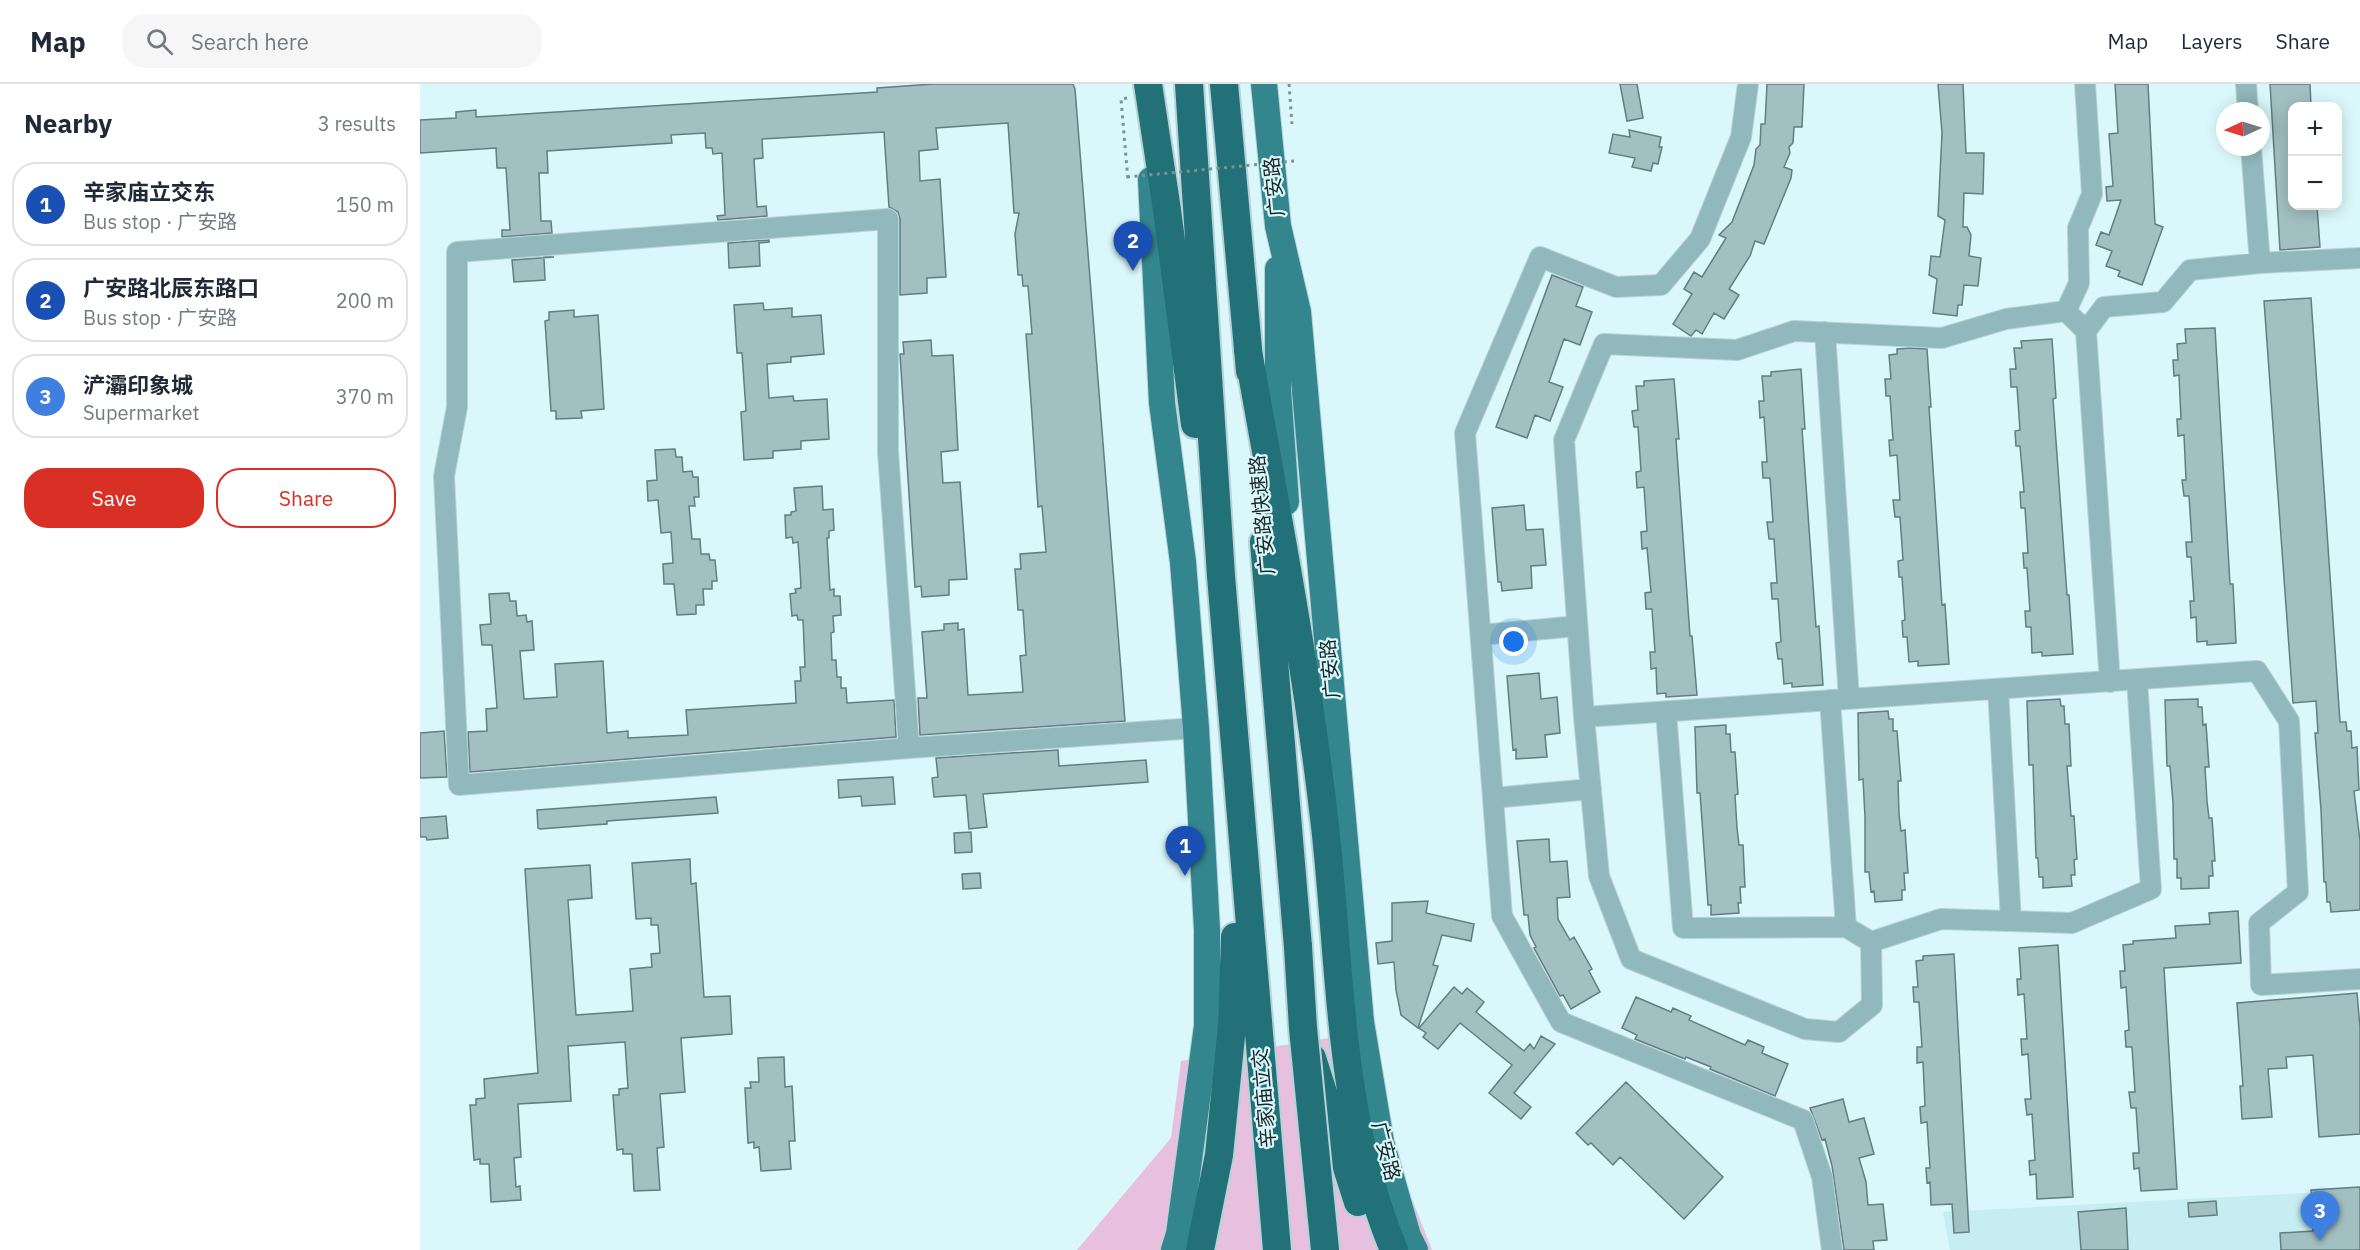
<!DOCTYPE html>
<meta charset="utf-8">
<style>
:root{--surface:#fff;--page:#f6f6f7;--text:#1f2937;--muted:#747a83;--line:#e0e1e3;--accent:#d93025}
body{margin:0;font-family:"IBM Plex Sans","Noto Sans SC",sans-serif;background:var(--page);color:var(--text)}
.controls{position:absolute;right:18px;top:18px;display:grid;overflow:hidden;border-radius:12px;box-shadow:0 3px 15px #0003}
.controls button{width:54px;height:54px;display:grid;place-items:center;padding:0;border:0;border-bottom:2px solid var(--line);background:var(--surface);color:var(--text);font:30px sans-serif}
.compass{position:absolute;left:1796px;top:18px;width:54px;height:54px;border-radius:50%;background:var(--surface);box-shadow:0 3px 15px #0003;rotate:266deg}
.you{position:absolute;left:1094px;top:558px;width:21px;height:21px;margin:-15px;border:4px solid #fff;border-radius:50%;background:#1a73e8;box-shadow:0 0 0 9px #1a73e833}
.badge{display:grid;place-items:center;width:39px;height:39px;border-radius:50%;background:var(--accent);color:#fff;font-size:20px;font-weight:700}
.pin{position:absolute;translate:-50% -50px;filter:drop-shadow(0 2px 3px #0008)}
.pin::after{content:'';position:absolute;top:32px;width:21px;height:18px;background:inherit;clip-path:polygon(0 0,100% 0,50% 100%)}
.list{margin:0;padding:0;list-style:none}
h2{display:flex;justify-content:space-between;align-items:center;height:78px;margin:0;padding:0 24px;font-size:26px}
h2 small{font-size:20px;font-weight:400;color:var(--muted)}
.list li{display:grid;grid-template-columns:39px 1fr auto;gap:18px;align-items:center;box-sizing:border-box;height:84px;margin:0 12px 12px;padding:0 12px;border:2px solid var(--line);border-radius:24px}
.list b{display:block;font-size:22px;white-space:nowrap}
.list p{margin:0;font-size:20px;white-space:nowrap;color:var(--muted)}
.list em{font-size:20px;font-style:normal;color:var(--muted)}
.actions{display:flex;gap:12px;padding:18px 24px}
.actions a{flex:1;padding:14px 0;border:2px solid var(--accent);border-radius:24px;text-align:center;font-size:21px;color:var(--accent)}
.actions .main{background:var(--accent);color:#fff}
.icon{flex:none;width:33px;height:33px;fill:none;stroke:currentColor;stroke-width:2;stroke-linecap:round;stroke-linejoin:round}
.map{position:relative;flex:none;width:1940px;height:1166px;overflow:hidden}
header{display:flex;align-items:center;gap:36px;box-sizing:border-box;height:84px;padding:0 30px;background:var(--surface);border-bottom:2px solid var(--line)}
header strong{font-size:28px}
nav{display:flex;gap:33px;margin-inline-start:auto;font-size:21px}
.search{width:420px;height:54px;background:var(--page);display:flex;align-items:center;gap:15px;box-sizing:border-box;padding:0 21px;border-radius:24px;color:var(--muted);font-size:22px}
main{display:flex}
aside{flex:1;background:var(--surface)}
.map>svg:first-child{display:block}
.built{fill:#c6eef2}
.green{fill:#e7bfdf}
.building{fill:#a2bfc2;stroke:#627e80;stroke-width:1.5}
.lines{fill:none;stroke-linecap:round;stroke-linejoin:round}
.minor-casing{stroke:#b8d2d5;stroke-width:22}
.major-casing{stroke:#b8d2d5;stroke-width:28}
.highway-casing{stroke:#b8d2d5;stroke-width:32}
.path{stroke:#7c9193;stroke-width:3;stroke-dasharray:3 4.5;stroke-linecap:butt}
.minor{stroke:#91b8bc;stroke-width:20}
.major{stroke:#33868e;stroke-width:26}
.highway{stroke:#227178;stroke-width:28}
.highway-bridge-casing{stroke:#b8d2d5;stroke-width:32;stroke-linecap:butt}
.path-bridge{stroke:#7c9193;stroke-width:3;stroke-dasharray:3 4.5;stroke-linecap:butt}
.highway-bridge{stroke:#227178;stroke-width:28}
.labels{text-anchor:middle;stroke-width:4.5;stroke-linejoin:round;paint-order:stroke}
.street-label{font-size:20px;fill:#1b2728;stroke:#daf8fb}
</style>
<header>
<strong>Map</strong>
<div class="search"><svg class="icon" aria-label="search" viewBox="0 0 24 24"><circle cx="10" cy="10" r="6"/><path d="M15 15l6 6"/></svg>Search here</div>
<nav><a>Map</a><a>Layers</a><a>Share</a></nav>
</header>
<main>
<aside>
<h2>Nearby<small>3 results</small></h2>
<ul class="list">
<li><span class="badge" style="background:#1a4fb4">1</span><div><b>辛家庙立交东</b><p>Bus stop · 广安路</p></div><em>150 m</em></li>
<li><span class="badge" style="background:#1a4fb4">2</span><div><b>广安路北辰东路口</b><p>Bus stop · 广安路</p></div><em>200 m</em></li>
<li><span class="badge" style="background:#3f7fe0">3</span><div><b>浐灞印象城</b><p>Supermarket</p></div><em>370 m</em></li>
</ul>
<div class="actions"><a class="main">Save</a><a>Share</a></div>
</aside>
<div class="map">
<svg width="1940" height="1166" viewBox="0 0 1940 1166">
<rect width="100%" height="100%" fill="#daf8fb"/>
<path class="built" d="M1940,1106v60h-410l-7,-38z"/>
<path class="green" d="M955,947l20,125 37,94h-355l94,-112 10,-77z"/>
<path class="building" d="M513,0h140l2,5 50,632 -205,14 -2,-37h9l-5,-66 22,-2v-6l14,-1v7l6,-1 4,66 55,-3 -3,-36 6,-1 -3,-45h-5l-3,-41h6l-1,-15 26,-2 -4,-46 -4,1 -7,-106 -5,-67h6l-4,-48h-5l-1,-11h-4l-3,-41 4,-21h-5l-6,-90 -72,5 2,21 -19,2 1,30 20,-2 6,98 -19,1v15l-27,2v-76l-2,-7 -9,-5 -5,-75 -122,7 1,19 -9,1 3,48 9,-1 1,10 -49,4 -1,-4 8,-1 -3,-62 -9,1 -1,-6h-6l-1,-15 -34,2 1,8 -125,8 1,22h-9l2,48h10l1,12 -50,4v-7h8l-4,-62h-9l-1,-20 -76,5v-33l36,-2v-6l20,-2v7l401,-25v-4z
M1200,0h17l6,34 -16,3z
M1347,0h37l-2,43h-8l-1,16 -4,4 1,6 -6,14 8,3 -1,8 -27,66 -9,-3 -5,15 -21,33 10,6 -15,24 -10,-6 -12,21 -6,-4 -5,6 -18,-12 19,-30 -8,-5 10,-17 8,5 24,-39 -7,-3 13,-13 22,-57 2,-16 4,-4 1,-21h4z
M1518,0h25l3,69h18l-1,41 -19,-1 -1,34h4l4,8 -2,21 12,2 -3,28 -14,-1 -2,20h-4l-1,11 -24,-3 4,-34 -8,-4 2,-19 9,1 5,-37 -7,-4 4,-83z
M1695,0h33l7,140 8,3 -21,58 -24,-9 2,-5 -14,-5 6,-15 -16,-6 5,-13 8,3 12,-35 -14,1 -1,-14 7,-1 -4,-52 9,-1z
M1850,0h40l1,22h-19v100h25l3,41 -40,3z
M1209,46l32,7 -2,10h3l-4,17 -5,-1 -2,8 -19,-4 3,-9 -26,-5 4,-19 17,3z
M349,156v2l-10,1 1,23 -31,2 -1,-25z
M124,173l1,23 -31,2 -2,-22 42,-3z
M1132,191l31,12 -7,19 16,6 -12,33 -16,-6 -15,43 14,5 -13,34 -15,-6 -8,23 -31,-11z
M1891,214l29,424h6l1,9h4l1,17 5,-1 2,43 -5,1 6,50v69l-29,2 -1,-10h-3l-1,-20h-2l-3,-72 -6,-77h3l-2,-32 -23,2 -29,-402z
M343,219l1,7 28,-2v9l29,-2 3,39 -33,3v5l-24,2 2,34 24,-2 1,5 33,-2 2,40 -28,2v8l-28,2v7l-29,2 -3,-48 5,-1 -4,-58h-5l-3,-48z
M154,226v7l24,-2 6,94 -23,2 1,7 -26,1v-8h-5l-6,-90 4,-1v-8z
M1795,244l15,256h3l3,59 -29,2v-4l-10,1 -1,-25 -5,1 -1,-17h4l-3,-44h-4l-1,-15h6l-3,-46h-5l-2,-16h4l-2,-45 -6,1 -1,-17h4l-2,-44 -5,1 -1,-16h5l-1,-16 9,-1 -1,-14z
M1632,255l4,59 -3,1 14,196h2l4,59 -31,2v-4l-10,1 -1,-26h-5l-1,-16h5l-3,-43h-3l-1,-15h5l-3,-45h-4l-1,-16h4l-4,-46h-4l-1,-15 5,-1 -3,-43h-6l-1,-18h6l-2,-21h8l-1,-7z
M511,256l1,16 21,-1 5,95 -17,2 2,31 17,-1 7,97 -18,1v15l-27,2 -1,-11 -6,1 -15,-233h4l-1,-12z
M1490,264l17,1 4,58h-2l13,198 3,-1 4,60 -31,2v-5l-9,1 -2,-25h-4l-1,-16 3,-1 -3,-43h-3l-1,-16 5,-1 -3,-43h-5l-2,-17h7l-3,-45 -7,1 -1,-16h4l-3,-44h-4l-1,-17h6l-2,-24 8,-1v-5z
M1381,285l4,60h-3l14,198 3,-1 4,59 -31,2v-4l-8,1 -2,-25h-4l-2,-16 5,-1 -3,-43h-6l-1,-16h6l-3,-44h-5l-2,-17h6l-3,-44h-7l-1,-16h5l-3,-45 -4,1 -1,-17h5l-2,-25h9v-4z
M1254,295l5,60h-3l14,197h2l5,59 -31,2v-4l-9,1 -1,-26 -5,1 -1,-17h5l-3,-43h-6l-1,-16 6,-1 -4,-44 -5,1 -1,-17 6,-1 -3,-44 -7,1 -1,-16 5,-1 -3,-44h-4l-2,-16 6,-1 -2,-24h8v-5z
M255,365l1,8h6l1,15 9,-1 1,6h5l1,20h-5l1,9h-6l3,33h8l1,15h8l1,6h5l2,21h-5v8h-9l1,16h-8v9l-19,1 -3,-31h-10l-1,-20 10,-1 -2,-31 -10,1 -3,-33 -10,1 -1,-20 10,-1 -2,-30z
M402,402l1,24 10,-1 1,21 -5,1v7h-2l3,52 4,-1v7h6l1,19 -8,1 1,16 -3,1 1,27h4l1,17h4v11h5l1,15 47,-3 2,37 -426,35 -2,-40 19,-1 -1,-22 11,-1 -5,-63h-10l-2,-20 11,-1 -2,-30 20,-1 1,8h6l1,15 9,-1 1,7 5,-1 2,29 -14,1 4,48 33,-2 -2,-33 48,-3 4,72 21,-2v7l60,-3 -2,-25 110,-7 -1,-22h6l-1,-14h5l-2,-47h-5l-1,-5 -5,1 -2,-22 6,-1 -1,-4 6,-1 -1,-18 -2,-28 -5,1 -1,-6 -6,1 -1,-23h6v-3l5,-1 -2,-23z
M1104,421l2,25 17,-1 3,36 -15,1 1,22 -30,3 -1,-9h-3l-6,-74z
M1119,589l2,26 16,-2 3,36 -15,2 2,22 -31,2v-10l-3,1 -6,-74z
M1640,615l1,7h3l1,18h4l2,42h-4l4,50h3l3,43 -3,1 1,15h-4l1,11 -29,2v-11h-4l-1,-19h-2l-3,-93h-4l-2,-64z
M1778,615v8h4l1,18 3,-1 3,43h-4l2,34 2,17h3l3,43h-3l1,15h-4v12l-28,1v-11h-4v-19h-3l-1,-56 -3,-37h-3l-2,-66z
M1468,627l1,8h4v12h4l4,50h-3l1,33 2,17 4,-1 3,43h-4l1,17h-3v10l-27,2 -1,-11 -3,1 -2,-20h-4v-55l-2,-38 -4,1 -1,-67z
M1306,641v9h4l1,18h4l3,42 -3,1 2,33 2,17h4l2,42h-5l1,16h-3l1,10 -28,2v-10h-3l-8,-112h-3l-2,-66z
M24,647l3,46 -27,1v-45z
M638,666l1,16 87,-6 2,22 -165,12 4,33 -18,2 -3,-34 -32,2 -2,-19 6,-1 -2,-19z
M473,693l2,27 -33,2 -1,-10 -22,2 -1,-18z
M296,713l2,16 -111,8v3l-15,1 -52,4 -2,-1 -1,-18z
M26,732l2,22 -21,2 -1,-3h-6v-19z
M551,748l1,20 -17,1 -1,-20z
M1129,755l1,23 17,-1 3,36 -13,1 1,21 12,21 4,-3 18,32 -3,2 11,21 -29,17 -8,-14 -3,1 -26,-48 2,-1 -6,-12 -2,-20h-4l-7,-74z
M270,775l1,25 5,-1 8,114 26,-1 2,38 -51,4 4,54 -25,2 4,53 -7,1 3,42 -26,1 -2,-37h-9v-5l-6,1 -4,-55h6v-6l9,-1 -3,-46 -57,4 3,55 -53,3 3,53 -7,1 2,29 4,-1 1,14 -30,2 -2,-38h-9v-5l-6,1 -4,-55h6v-6l9,-1 -1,-19 54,-6 -13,-204 65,-4 2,33 -24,2 8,115 57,-4 -3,-42 22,-2 -1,-13 9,-1 -2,-28h-7v-7l-15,1 -4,-56z
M560,789l1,15 -18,1 -1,-15z
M1008,817l-2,12 48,11 -3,17 -29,-6 -9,30 5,1 -20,62 -17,-13 -5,-25 -2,-28 -16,2 -2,-21 16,-2v-38z
M1818,827l3,52 -77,5 13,221 -36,2 -2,-23 -5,1 -1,-16h6l-3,-45h-5l-2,-16h6l-3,-45h-6l-1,-16 4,-1 -3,-43 -5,1 -1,-17h5l-2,-26 10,-1v-3l43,-3 -1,-12 35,-2 -1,-11z
M1638,861l15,252 -36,2 -1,-25 -6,1 -1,-14 6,-1 -3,-46 -5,1 -2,-16h6l-3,-45 -6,1 -1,-16h6l-3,-45 -6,1 -1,-16h4l-2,-31z
M1534,870l15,278 -15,1 -2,-29 -21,1 -1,-23 -3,1 -1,-15h4l-3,-46 -6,1 -1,-16 5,-1 -2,-44 -6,1v-16h5l-3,-45h-5l-1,-15h5l-2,-26 7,-1v-4z
M1034,903l8,7 5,-6 17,14 -8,10 48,39 6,-7 4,5 7,-13 14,8 -41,49 17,14 -10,12 -32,-26 23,-28 -52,-42 -22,26 -15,-12 3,-4 -7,-5z
M1937,909l3,34v107l-41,3 -6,-82 -27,2 1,11 -19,1 4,48 -30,2 -2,-33h3l-6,-83z
M1216,913l35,15 2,-4 18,8 -2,4 56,25 3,-5 16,7 -2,6 26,11 -13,32 -65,-27 1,-2 -25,-10 -1,2 -50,-20 2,-4 -15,-7z
M364,973l1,30 7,-1 3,55h-6l2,28 -30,2 -2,-24 -5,1v-6l-6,1 -3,-55h6l-1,-6h9l-1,-24z
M1206,998l97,95 -39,42 -64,-62 -7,8 -22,-22 -3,2 -12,-12z
M1423,1015l6,23 15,-4 10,36 -15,4 7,24 2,23 15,-1 4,36 -14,1 1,9h-30l-12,-84 -7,-27 -3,1 -12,-32z
M1940,1103v63h-79l-1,-17 33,-2 -2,-41z
M1796,1117l1,14 -28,2 -1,-14z
M1706,1124l2,42h-47l-3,-38z"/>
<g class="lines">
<defs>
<path id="minor" d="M1328,0l-7,53 -41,102 -39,46 -45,2 -76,-30 -75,176 37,483 59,106 242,98 19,57 10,73
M1826,0l2,27
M1831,63l9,116
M1940,174l-100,5 -70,7 -27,32 -59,5 -18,24 -20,-20 -60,8 -64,19 -148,-7 -57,19 -133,-6 -40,96 20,277 673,-46 32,50 9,171 -39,31 2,62 99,-6
M1646,227l13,-28 -1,-55 14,-34 -7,-110
M1666,247l24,351
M1405,248l24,367
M1061,551l96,-9
M1578,605l13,232
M1410,616l16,227
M1246,628l17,216 163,-1 25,15 70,-23 131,4 79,-34 -14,-209
M1164,633l15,159 32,83 174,70 34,3 33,-27 -1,-63
M489,664l-21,-296v-233l-431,33v155l-13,69 15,309 450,-37 287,-20
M1073,714l98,-9"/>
<path id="major" d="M844,0l14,142 20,86 63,710 20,120 27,94 7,14
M731,96l11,223 21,159 13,166 11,202v96l-28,208 -5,16
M858,185v120l8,113"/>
<path id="highway" d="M728,0l19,126 28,214
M769,0l32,492 56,674
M804,0l26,287
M828,267c28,158 59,316 77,475 16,142 13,290 69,424
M844,458l34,405
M892,974l46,144
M780,1166l19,-95 13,-129 3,-89"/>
</defs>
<use href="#minor" class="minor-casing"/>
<use href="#major" class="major-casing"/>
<use href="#highway" class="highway-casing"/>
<path class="path" d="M869,0l3,40
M707,14l-6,1 7,82"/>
<use href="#minor" class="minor"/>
<use href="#major" class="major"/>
<use href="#highway" class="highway"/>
<defs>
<path id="highway-bridge" d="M878,863l5,81 22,222"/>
</defs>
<use href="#highway-bridge" class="highway-bridge-casing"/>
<path class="path-bridge" d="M707,93l167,-16"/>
<use href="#highway-bridge" class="highway-bridge"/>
</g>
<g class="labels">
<g class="street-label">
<text transform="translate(854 103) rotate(-96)" y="7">广安路</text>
<text transform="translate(842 431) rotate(-95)" y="7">广安路快速路</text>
<text transform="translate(910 585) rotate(-95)" y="7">广安路</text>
<text transform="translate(844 1014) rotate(-95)" y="7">辛家庙立交</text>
<text transform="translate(966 1067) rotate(76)" y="7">广安路</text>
</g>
</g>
</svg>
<div class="controls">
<button>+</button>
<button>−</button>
</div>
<svg class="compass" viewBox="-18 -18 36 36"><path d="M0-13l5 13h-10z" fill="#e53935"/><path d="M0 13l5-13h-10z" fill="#747a83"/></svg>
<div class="you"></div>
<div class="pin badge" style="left:765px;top:792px;background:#1a4fb4">1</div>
<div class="pin badge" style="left:713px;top:187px;background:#1a4fb4">2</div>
<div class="pin badge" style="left:1900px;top:1157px;background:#3f7fe0">3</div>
</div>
</main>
